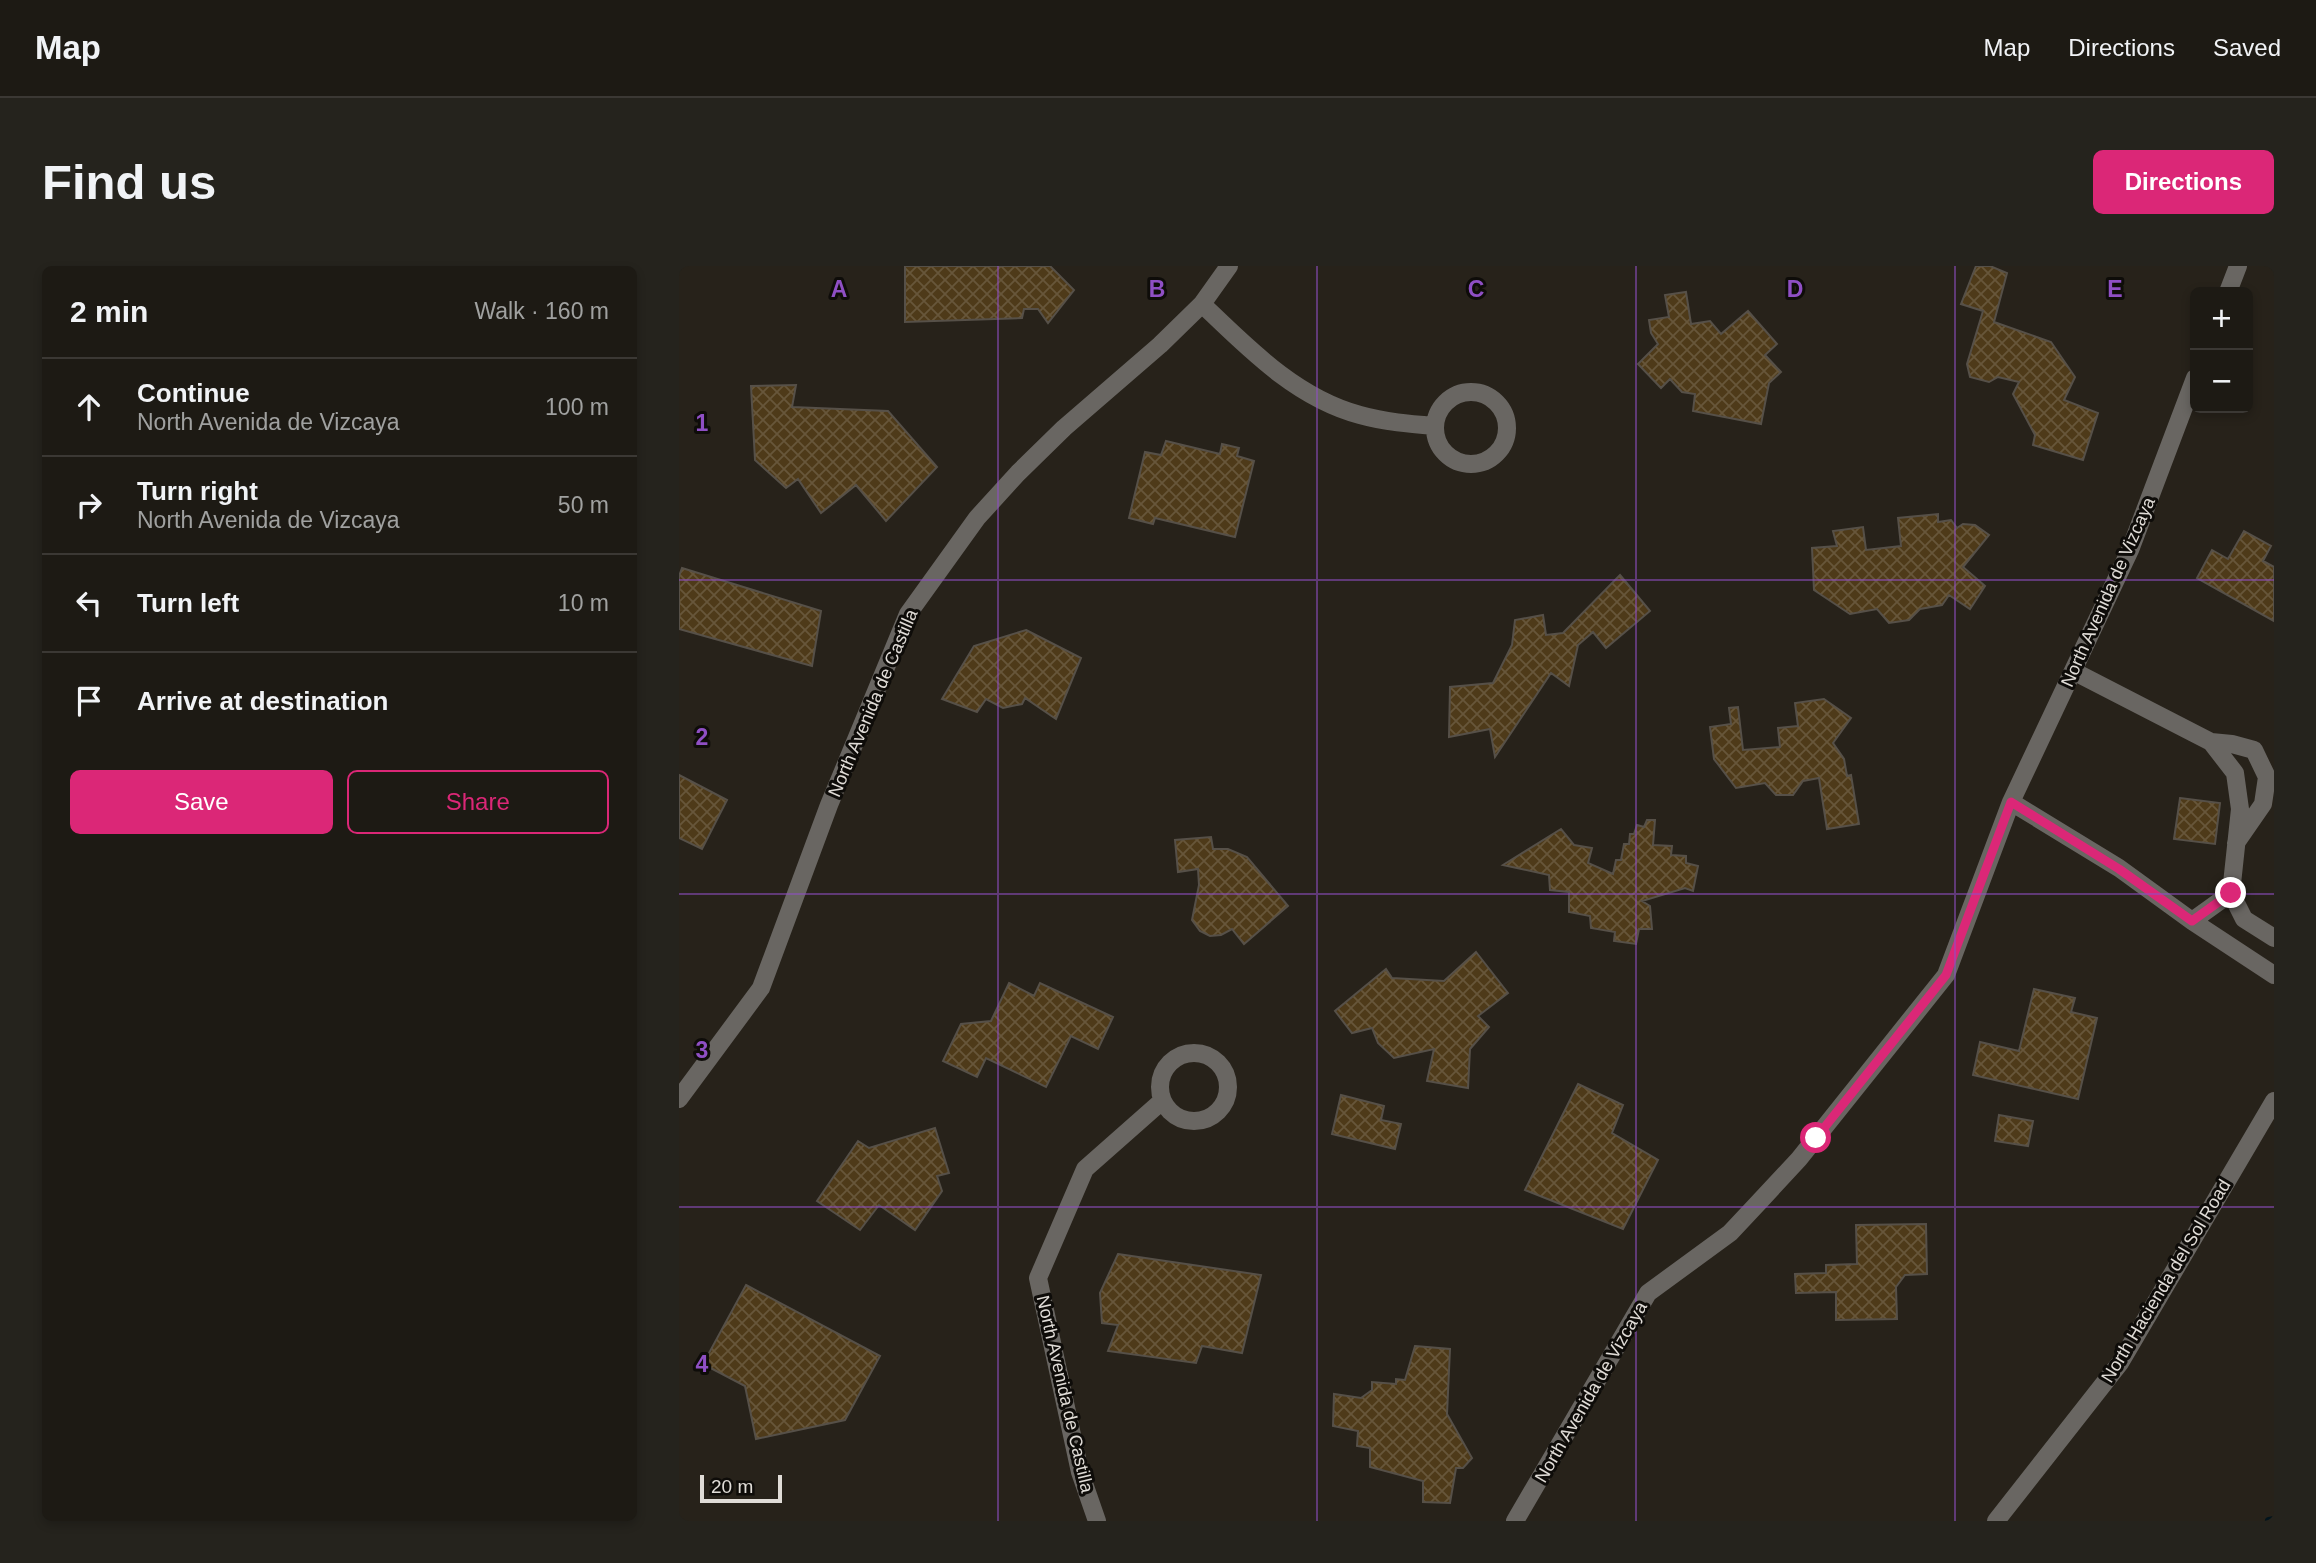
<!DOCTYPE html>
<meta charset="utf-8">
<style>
:root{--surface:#1d1a14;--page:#25231d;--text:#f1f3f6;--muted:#a0a1a0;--line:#3b3834;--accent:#db2777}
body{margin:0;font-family:Arial,sans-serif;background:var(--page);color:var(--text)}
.controls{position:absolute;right:21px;top:21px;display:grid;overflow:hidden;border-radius:10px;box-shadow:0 4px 10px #0003}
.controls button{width:63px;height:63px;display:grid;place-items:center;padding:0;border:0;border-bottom:2px solid var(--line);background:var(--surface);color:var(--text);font:35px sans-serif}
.scale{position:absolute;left:21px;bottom:18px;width:82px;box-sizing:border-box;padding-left:7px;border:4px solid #e0dcd7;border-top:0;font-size:19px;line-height:24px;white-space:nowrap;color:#e0dcd7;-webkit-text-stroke:5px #0e0c09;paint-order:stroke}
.stop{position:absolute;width:21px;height:21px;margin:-16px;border:5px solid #db2777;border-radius:50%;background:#fff}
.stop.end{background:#db2777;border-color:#fff;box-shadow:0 2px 7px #0008}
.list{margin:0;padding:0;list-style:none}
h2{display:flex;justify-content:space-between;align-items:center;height:91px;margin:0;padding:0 28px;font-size:30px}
h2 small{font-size:23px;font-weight:400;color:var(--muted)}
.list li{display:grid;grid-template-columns:46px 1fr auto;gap:21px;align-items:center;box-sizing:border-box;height:98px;padding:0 28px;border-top:2px solid var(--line)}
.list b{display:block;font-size:26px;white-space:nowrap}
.list p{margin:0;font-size:23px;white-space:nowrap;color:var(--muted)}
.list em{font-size:23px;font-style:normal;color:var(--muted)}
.actions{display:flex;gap:14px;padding:21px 28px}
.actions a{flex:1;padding:16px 0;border:2px solid var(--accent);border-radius:10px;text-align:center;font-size:24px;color:var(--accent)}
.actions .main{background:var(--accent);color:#fff}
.icon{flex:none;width:38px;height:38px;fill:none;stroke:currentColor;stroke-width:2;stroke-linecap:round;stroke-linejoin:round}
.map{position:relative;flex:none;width:1595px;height:1255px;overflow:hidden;border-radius:10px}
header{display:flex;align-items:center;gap:42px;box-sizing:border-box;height:98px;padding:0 35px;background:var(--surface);border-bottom:2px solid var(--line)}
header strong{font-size:33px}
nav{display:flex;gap:38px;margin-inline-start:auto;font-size:24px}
.intro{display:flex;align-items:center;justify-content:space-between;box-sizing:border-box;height:168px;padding:0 42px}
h1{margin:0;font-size:49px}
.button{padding:18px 32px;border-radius:10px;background:var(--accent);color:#fff;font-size:24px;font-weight:700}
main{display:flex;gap:42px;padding:0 42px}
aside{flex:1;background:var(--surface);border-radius:10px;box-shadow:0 4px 10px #0003}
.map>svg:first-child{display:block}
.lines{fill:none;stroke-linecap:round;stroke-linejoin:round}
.stream{stroke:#01141d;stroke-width:8}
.building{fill:url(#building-cross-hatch);stroke:#565048;stroke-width:2}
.minor{stroke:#696662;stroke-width:18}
.route{stroke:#db2777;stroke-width:9}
.grid{fill:none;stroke:#8f4fc4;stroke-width:2;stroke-opacity:0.55}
.labels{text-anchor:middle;stroke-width:6;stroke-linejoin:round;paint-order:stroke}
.street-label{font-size:18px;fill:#e0dcd7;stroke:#0e0c09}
.grid-label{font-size:23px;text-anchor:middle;font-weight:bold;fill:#8f4fc4;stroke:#0e0c09;stroke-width:6;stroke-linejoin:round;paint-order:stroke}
</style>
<header>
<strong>Map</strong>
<nav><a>Map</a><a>Directions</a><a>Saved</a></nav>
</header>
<div class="intro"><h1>Find us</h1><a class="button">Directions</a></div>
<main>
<aside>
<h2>2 min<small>Walk · 160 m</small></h2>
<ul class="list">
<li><svg class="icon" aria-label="ahead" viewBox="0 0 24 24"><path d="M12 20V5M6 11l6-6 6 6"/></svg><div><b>Continue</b><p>North Avenida de Vizcaya</p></div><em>100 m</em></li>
<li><svg class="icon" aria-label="right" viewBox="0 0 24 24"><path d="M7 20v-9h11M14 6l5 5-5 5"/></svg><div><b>Turn right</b><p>North Avenida de Vizcaya</p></div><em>50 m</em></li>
<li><svg class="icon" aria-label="left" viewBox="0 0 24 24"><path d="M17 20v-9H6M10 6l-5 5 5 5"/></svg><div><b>Turn left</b></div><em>10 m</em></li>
<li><svg class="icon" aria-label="arrive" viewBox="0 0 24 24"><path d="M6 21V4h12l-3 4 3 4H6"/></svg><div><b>Arrive at destination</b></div></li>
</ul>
<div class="actions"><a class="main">Save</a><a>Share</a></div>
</aside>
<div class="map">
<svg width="1595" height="1255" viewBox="0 0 1595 1255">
<defs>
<pattern id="building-cross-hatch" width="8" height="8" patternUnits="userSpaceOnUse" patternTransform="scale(1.75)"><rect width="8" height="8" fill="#4e3a19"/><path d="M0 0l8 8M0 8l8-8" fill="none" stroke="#67563a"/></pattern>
</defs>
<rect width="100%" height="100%" fill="#27221a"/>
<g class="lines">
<path class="stream" d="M1590,1255l5,-1"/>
</g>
<path class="building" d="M226,0h145l24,24 -26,33 -10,-14h-14l-2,9 -117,4z
M1297,0h14l17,7 -13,49 57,20 24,35 -11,23 34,13 -15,47 -50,-15 2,-10 -22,-41 6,-12 -21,-5 -9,5 -19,-5 -3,-13 16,-53 -22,-7z
M1007,26l5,32 19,-3 11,13 27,-23 29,33 -12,11 16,17 -12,11 -8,41 -68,-13 2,-17 -13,-2 -12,-13 -9,9 -23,-24 20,-20 -7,-11 -2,-13 20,-3 -4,-22z
M117,119l-4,22 96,4 49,56 -51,54 -30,-36 -35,28 -23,-34 -12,9 -31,-28 -4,-74z
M487,175l54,13 2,-10 17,4 -2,8 17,5 -19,76 -80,-19 -2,6 -24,-6 16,-66 16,3z
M1259,248v8l13,-2 6,8 6,-4 12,1 14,10 -26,32 22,19 -15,23 -21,-14 -7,10 -22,4 -11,11 -20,3 -12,-14 -27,5 -36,-24 -2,-42 25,-2 -4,-15 30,-4 3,23 35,-4 -3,-28z
M1565,265l27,15 -8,15 11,6v54l-77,-43 15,-28 16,9z
M3,302l139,43 -9,55 -133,-37v-53z
M941,309l30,36 -44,37 -13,-16 -15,13 -9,41 -18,-13 -56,84 -5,-28 -41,8 1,-50 43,-4 19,-38 3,-25 28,-5 3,20 17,-2z
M347,364l55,28 -25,61 -31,-21 -3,6 -19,4 -17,-9 -9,13 -35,-13 32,-53z
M1145,433l27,19 -18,25 11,16 3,17 4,-1 8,49 -32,5 -8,-51 -16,3 -10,14h-17l-11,-12 -29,5 -22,-29 -4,-32 21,-3 -2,-16 9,-1 5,43 37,-3 -2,-19 20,-2 -3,-23z
M0,509l48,25 -25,49 -23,-11z
M1501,532l40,5 -5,41 -41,-5z
M968,554h8l-2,25 19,1 -1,9 15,1v7l12,3 -5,25 -8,-3 -43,13 8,5 2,23h-13l-3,15 -22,-3 1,-9 -24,-4 -1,-12 -21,-4v-20l-19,-2 -1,-15 -46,-10 58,-36 13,16 18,3 -4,15 25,11 3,-14h5l3,-16h5l1,-10h4l3,-9 7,2z
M532,571l2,12h15l19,8 41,49 -44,38 -12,-15 -11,6 -11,1 -10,-5 -8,-11 7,-35 -1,-16 -20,3 -3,-32z
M797,686l32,41 -30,23 11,11 -19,22 -2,39 -41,-7 7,-32 -40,9 -16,-15 -6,-15 -20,5 -17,-22 51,-42 6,9 52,3z
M330,717l25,13 6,-13 73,34 -15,32 -27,-13 -25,51 -60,-29 -9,19 -34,-16 18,-37 30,-3z
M1355,723l41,9 -4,14 26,6 -19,81 -105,-24 7,-33 39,9z
M899,818l45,21 -11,28 46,27 -35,69 -98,-39z
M662,829l43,11 -3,14 20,4 -6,25 -63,-15z
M1320,849l34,6 -5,25 -33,-5z
M256,862l14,45 -12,3 5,15 -27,39 -36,-25 -19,25 -43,-29 41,-60 11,7z
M1247,958l1,50 -22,1 -9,12 1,32 -61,1v-28l-40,1 -1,-19 31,-1v-8l31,-1 -1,-39z
M439,988l143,21 -19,78 -40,-7 -6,17 -88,-12 10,-26 -16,-2 -2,-30z
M67,1019l134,71 -35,64 -89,19 -11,-53 -42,-22z
M736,1080l35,3 -3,65 25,44 -9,10h-7l-6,35 -27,-1v-21l-53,-14v-19l-13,-2 1,-15 -25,-5 1,-32 27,4 11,-8v-8l24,2v-5l9,1z"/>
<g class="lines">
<path class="minor" d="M1549,26l10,-26
M523,38c46,44 94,94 158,111 25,7 50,9 75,11
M756 162a36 36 0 1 1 72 0a36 36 0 1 1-72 0Z
M1394,405l138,71 21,2 22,6 13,27 -4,27 -27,39
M1532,476l24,31 5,36 -9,84 13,26 30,19
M1332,536l108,66 73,53 82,54
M1513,655l39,-28
M481 821a34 34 0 1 1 68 0a34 34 0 1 1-68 0Z
M0,833l82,-111 68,-183 79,-191 69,-96 41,-45 46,-45 96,-83 42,-41 27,-38
M418,1255l-17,-49 -42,-194 47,-109 77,-68
M836,1255l133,-228 82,-60 30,-32 39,-42 147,-184 65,-173 119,-252 65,-172
M1317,1255l124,-158 154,-262"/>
</g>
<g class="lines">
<path class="route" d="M1137,872l130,-163 65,-173 108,67 73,52 39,-28"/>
</g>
<path class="grid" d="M319,0v1255M638,0v1255M957,0v1255M1276,0v1255M0,314h1595M0,628h1595M0,941h1595"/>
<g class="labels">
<g class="street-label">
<text transform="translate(1429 326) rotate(-66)" y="6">North Avenida de Vizcaya</text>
<text transform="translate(194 437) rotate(-67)" y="6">North Avenida de Castilla</text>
<text transform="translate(1487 1015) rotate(-59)" y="6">North Hacienda del Sol Road</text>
<text transform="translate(912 1126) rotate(-60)" y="6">North Avenida de Vizcaya</text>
<text transform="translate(386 1128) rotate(77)" y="6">North Avenida de Castilla</text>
</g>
</g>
<g class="grid-label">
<text x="160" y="31">A</text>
<text x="478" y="31">B</text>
<text x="797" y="31">C</text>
<text x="1116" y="31">D</text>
<text x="1436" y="31">E</text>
<text x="23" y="165">1</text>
<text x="23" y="479">2</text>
<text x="23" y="792">3</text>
<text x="23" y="1106">4</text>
</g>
</svg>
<div class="controls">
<button>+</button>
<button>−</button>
</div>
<div class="scale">20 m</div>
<div class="stop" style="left:1137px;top:872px"></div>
<div class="stop end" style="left:1552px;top:627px"></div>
</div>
</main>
